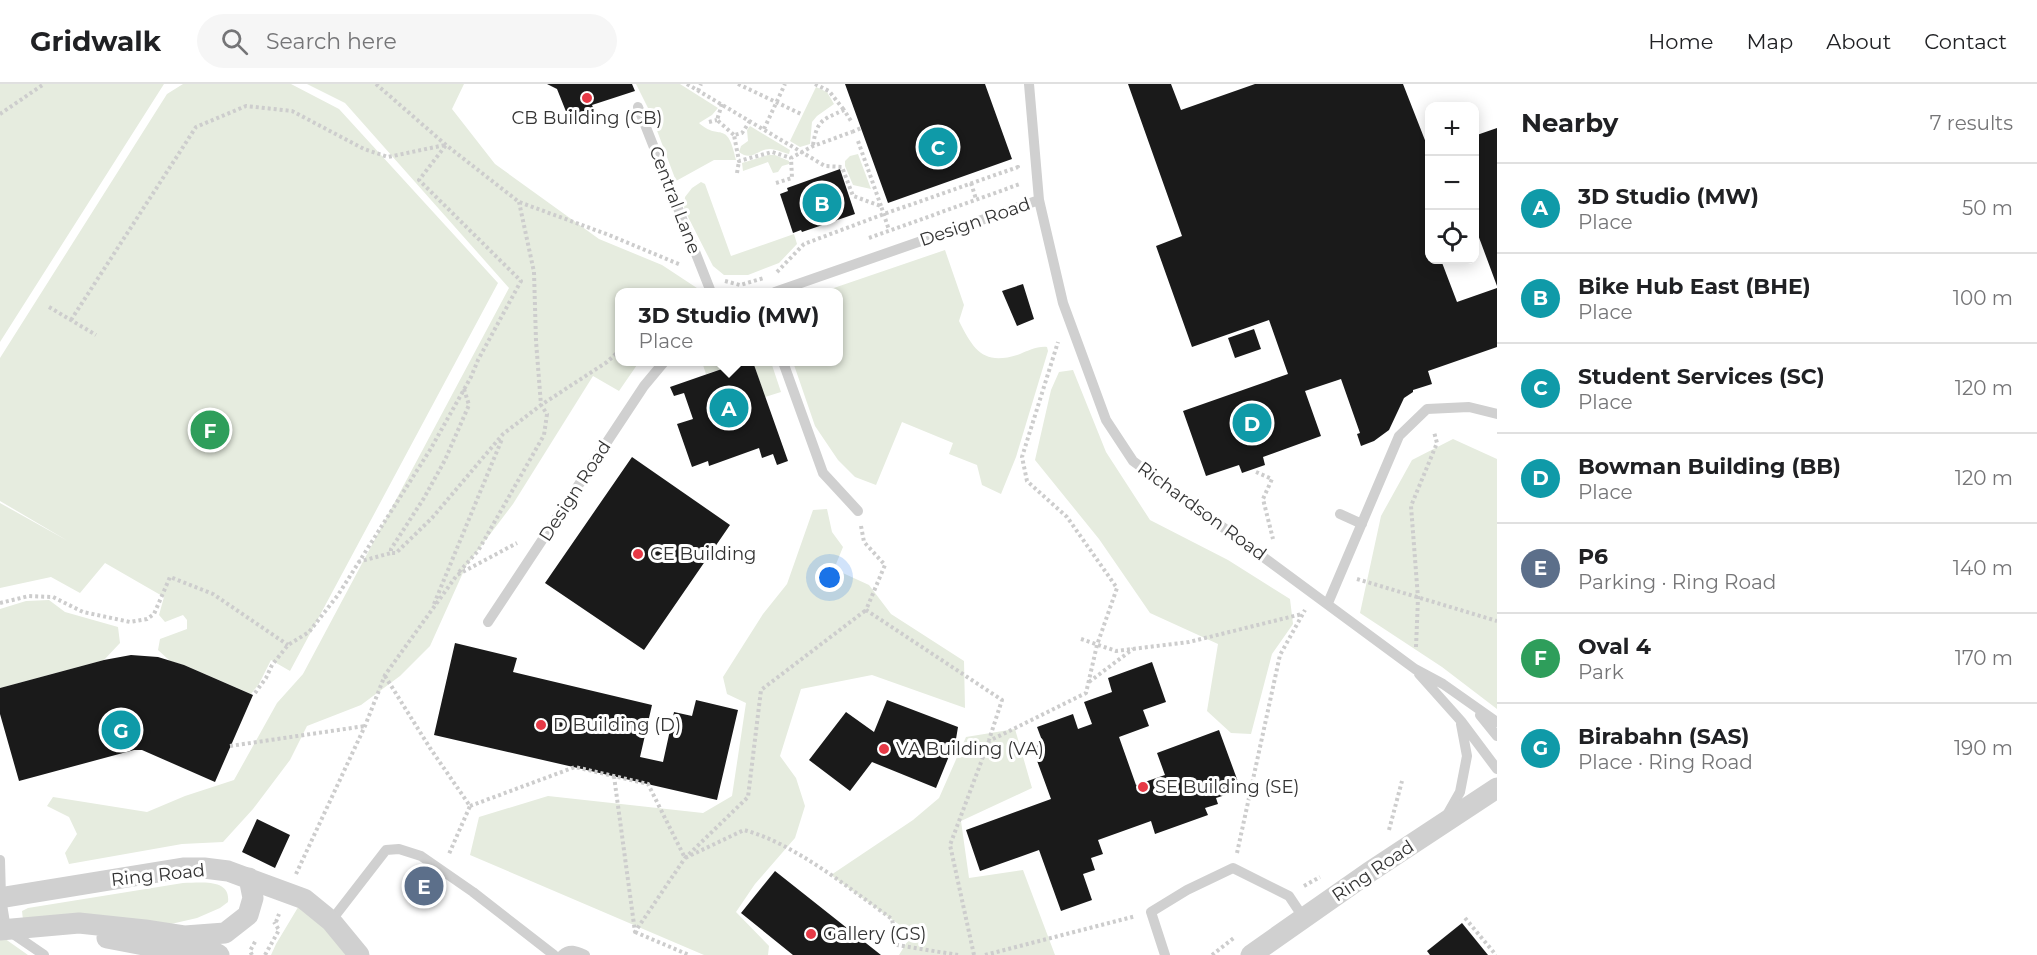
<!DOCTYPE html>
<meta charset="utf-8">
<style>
body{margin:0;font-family:Montserrat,sans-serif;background:#f6f6f6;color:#202124}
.controls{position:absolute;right:18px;top:18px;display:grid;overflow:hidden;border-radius:12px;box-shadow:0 3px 15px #0003}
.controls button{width:54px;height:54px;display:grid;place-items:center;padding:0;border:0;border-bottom:2px solid #e0e0e0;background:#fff;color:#202124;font:30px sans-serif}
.you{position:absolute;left:830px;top:494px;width:21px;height:21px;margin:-15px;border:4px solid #fff;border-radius:50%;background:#1a73e8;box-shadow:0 0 0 9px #1a73e833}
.badge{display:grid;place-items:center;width:39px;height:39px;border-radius:50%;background:#e63946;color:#fff;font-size:20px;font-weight:700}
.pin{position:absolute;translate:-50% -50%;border:3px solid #fff;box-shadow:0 2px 6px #0006}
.popup{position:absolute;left:615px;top:204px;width:228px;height:78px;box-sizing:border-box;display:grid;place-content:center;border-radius:12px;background:#fff;filter:drop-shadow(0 2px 4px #0005);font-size:20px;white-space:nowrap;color:#757577}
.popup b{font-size:22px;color:#202124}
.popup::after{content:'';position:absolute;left:50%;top:100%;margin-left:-12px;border:12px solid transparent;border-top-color:#fff}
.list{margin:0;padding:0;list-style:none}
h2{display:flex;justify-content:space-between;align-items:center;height:78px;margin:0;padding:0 24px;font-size:26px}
h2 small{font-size:20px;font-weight:400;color:#757577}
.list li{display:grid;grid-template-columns:39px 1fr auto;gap:18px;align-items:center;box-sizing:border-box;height:90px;padding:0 24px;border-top:2px solid #e0e0e0}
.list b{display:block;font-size:22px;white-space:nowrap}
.list p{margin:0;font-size:20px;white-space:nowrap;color:#757577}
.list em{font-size:20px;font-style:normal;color:#757577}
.icon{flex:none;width:33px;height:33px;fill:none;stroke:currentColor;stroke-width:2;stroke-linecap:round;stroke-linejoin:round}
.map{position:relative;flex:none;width:1497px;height:871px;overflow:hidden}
header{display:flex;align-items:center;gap:36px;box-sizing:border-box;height:84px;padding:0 30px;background:#fff;border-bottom:2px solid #e0e0e0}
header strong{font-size:28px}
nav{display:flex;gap:33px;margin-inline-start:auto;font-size:21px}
.search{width:420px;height:54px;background:#f6f6f6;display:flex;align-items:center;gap:15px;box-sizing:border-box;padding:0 21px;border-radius:33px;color:#757577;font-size:22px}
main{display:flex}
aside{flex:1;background:#fff}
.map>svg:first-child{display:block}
</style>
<header>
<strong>Gridwalk</strong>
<div class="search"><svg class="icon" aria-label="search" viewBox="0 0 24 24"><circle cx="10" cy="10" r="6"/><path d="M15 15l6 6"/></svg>Search here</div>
<nav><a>Home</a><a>Map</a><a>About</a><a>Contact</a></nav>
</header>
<main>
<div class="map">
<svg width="1497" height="871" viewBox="0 0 1497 871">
<rect width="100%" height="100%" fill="#fff"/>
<path fill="#e6ecdf" d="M0,0H164L0,258Z
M183,0H291L339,25L498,199L290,587L271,576L259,600L251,610L184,581L170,577L158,566L160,555L187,545V536L183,531L165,538L159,531L164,513L105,479L80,509L51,493L0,504V419L68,457L0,417V274L167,10Z
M307,0H464L452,25L495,80L599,155L662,181L703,208H620V278H639L619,307L593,292L513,420L466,482L430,562L400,592L361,621L307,642L290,676L253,725L223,758L182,760L69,780L65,769L77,750L69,733L47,722L53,713L147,728L185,712L234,696L277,619L303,590L509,204L345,19Z
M636,0H680L718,24L712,31L699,39C720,58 727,34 736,76H714L676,97L650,28Z
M816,3L827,8L834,20L817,32L812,38L810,60L800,63L790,57Z
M750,42L790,66L789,70C784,69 776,65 770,65C757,65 752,78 739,68L741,62L748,57L747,46Z
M858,70L871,105L853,101L845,82V77L850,72Z
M768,71H775L789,77V80L782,82L778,88L773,89L768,78L743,87L742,79Z
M701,98L705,100L731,172L794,150L797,160L779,179L748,191H724L713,182L684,125L685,113L692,104Z
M945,166L964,221L959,237C974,267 984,282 1020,270C1028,267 1037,262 1047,263L1048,267L1016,373L1001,410L982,401L977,381L949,370L953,359L902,338L876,401L855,393L838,376L815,342L793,278H838V208L825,207Z
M702,278H742L706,290Z
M753,278H771L781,308L765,313Z
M1073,286L1106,368L1150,436L1228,476L1290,515L1293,540L1272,570L1251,650L1231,649L1207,627L1218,560L1150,529L1099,455L1035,376L1051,306L1059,288Z
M1453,355L1497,375V625L1442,583L1360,529L1381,432L1412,376Z
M827,425L832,448L843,463L834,485L869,501L891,530L964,577L965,624L872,591L801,605L780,672L796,694L805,722L795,754L755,800L736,828L769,862L768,871H704L470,771L479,733L548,712L703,729L732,712L746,619L727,610L723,593L763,530L787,500L813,426Z
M49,516L65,528L118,543L120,559L104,576L0,604V525L26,517Z
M1015,645L1032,704L961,737L969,794L1023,786L1055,871H899L912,850L831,791L913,736L939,714L966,653Z
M183,799C200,799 231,794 228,818L220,824L197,834L171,840L23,836L22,827L28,824Z
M300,820L352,871H271L276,860Z
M0,852H1L28,871H0Z"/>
<path fill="#1a1a1a" d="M547,0H632L635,7L592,21L594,26L569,35L557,5Z
M845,0H985L1012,75L888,119Z
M1128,0H1171L1181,26L1255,0H1403L1430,69V176H1441L1457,218L1497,204V263L1428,287L1432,300L1413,306V308L1404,314L1389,346L1374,357L1361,362L1357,350L1360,349L1341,295L1305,307L1321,352L1263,373L1265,381L1242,389L1239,381L1206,392L1183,327L1288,290L1269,236L1192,263L1156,162L1182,152Z
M1497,44V202L1474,140V52Z
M840,85L855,130L802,148L801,146L793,149L780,110L788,107L787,104Z
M1023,200L1034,235L1017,242L1002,207Z
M1254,245L1261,265L1235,274L1228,254Z
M742,278H753L788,377L777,381L773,370L762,374L759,364L709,382L708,377L692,383L677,340L693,335L684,309L674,312L670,303Z
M632,373L730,441L644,566L545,499Z
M455,559L517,574L513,588L652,621L640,673L663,678L674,628L692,632L696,616L738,626L717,716L434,651Z
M131,571L158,573L184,581L253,611L215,698L142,666H134L19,697L0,630V604L104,576Z
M1152,578L1166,618L1143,626L1149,642L1119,653L1136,701L1165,691L1157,669L1219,646L1241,706L1216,714L1218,720L1205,724L1208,731L1155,750L1151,737L1098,756L1103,770L1091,774L1095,786L1083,790L1092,816L1061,827L1039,766L980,787L966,746L1051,715L1032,663L1043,659L1037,643L1073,630L1078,645L1092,640L1084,618L1112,608L1108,594Z
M887,616L958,643L956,655L936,704L872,678L850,707L809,676L846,628L874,648Z
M257,735L290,751L275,784L242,768Z
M775,787L881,871H793L741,829Z
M1462,839L1488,871H1430L1427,867Z"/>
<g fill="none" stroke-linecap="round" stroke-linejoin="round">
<path stroke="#cdcdcd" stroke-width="4" stroke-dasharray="3 3" stroke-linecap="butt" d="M376,0L446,61L519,118L609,151L681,181
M687,0L825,82L842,83L853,112L881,122L889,146
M738,0L801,30
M815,0L829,7L844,26
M698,7L701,0
M722,20L717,36L734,51
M0,30L44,0
M750,37L742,49L734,51L739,77L772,68L791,74
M709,38L717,36
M764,45L785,0
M858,57L881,122
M813,61C817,37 821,36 844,26L851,37
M737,89L739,77
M776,99L792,94L791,74L813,62L852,48
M971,99L976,115
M869,154L1020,100
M777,188L804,160L884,130L1018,83V86
M725,197L740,201L764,194
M49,223L96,251
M71,236L196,43L246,22L292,27L364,65L388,73L445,61
M464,305L469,321L445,376L424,414L391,465V469H396L432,434L503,350L541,321L607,278L620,266
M1256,388L1272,395L1263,415L1273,455
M861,442L864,458L885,481L866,526L1002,616L989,656
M358,478L391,469
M459,488L478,467L544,351L547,330L541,321L536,257L534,188L519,118
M1357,495L1497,537
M0,519L29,512L53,513L83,528L130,538L147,535L154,530L170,493L213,510L288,561
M434,520L502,355
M1081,555L1116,567L1189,558L1302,530
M1416,563L1418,514L1411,422L1437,359L1434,348
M385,592L430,664L470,722L449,770
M1089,598L1133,565
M255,609L266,594L272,581L288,561L309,548L338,511L430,366L471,293L478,276L521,197L419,96L446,61
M230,662L365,642
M614,692L635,848L685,774L748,713L761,606L866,526
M470,722L575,683L648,700L685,774L744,746C794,759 850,805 892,835L897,861L958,871
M1389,746L1402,697
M1237,769L1280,571L1305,526
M296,790L365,642L385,591L457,491L517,459
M1304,802L1320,793
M1465,834L1496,871
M276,838L279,830
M635,848L689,871
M252,871L250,867L256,856
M265,871L279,846L274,838
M974,871L950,761L989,657L1086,609L1097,561L1117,504L1067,433L1027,397L1022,373L1058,258
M985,871L1136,832
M1212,871L1235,853"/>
<path stroke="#d0d0d0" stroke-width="10" d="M1029,0L1039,116L1063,219L1106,336L1133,377L1415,585L1443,600L1497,638
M638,23L711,208
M775,208L1039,116
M783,278L823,389L858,427
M1340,430L1362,440
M1328,519L1399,352L1427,325L1469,323L1497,330
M488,538L644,302L664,278
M1419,590L1461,637L1497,685
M1480,631L1497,652
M1447,731L1460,708L1467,672L1461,640
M0,776L1,814L6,845L44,871
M331,837L386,766L399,765L421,772L473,808L554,871
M562,871C570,864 576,867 585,871
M1165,871L1151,828L1187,806L1233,784L1289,812L1303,833"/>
<path stroke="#d0d0d0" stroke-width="21" d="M0,814L183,784H204L228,787L304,815L331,837L359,871
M0,846L79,839L145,846L184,852L219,871
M185,852L225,849L248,831L253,814L249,794
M107,854L197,871
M1251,871L1368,789L1497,704"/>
<path stroke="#cdcdcd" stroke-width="4" stroke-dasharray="3 3" stroke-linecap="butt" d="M852,48L861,44"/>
</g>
<g fill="#e63946" stroke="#fff" stroke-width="2">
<circle cx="587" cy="14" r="6"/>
<circle cx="638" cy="470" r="6"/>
<circle cx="541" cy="641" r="6"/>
<circle cx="884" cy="665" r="6"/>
<circle cx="1143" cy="703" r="6"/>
<circle cx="811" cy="850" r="6"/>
</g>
<g text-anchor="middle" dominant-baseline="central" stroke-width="6" stroke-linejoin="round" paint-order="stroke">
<g font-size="18" fill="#333" stroke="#fff" text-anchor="start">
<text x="587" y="34" text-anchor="middle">CB Building (CB)</text>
<text x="650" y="470">CE Building</text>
<text x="553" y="641">D Building (D)</text>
<text x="896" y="665">VA Building (VA)</text>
<text x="1155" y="703">SE Building (SE)</text>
<text x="823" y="850">Gallery (GS)</text>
</g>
<g font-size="18" fill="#333" stroke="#fff">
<text transform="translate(675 116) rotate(69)">Central Lane</text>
<text transform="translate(975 138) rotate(-19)">Design Road</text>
<text transform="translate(575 407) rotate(-57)">Design Road</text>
<text transform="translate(1202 427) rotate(36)">Richardson Road</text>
<text transform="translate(1373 787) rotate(-34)">Ring Road</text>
<text transform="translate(158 791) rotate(-6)">Ring Road</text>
</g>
</g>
</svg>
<div class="controls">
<button>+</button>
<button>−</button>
<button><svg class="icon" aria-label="locate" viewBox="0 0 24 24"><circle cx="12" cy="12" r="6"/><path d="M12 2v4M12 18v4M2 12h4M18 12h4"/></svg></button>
</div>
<div class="you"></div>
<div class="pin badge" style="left:729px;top:324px;background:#0f9aa8">A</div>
<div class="popup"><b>3D Studio (MW)</b>Place</div>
<div class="pin badge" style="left:822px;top:119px;background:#0f9aa8">B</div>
<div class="pin badge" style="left:938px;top:63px;background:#0f9aa8">C</div>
<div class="pin badge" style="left:1252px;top:339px;background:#0f9aa8">D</div>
<div class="pin badge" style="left:424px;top:802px;background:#5c6f8a">E</div>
<div class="pin badge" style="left:210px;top:346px;background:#2e9e5b">F</div>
<div class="pin badge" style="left:121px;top:646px;background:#0f9aa8">G</div>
</div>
<aside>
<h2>Nearby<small>7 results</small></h2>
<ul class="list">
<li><span class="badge" style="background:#0f9aa8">A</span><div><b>3D Studio (MW)</b><p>Place</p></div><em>50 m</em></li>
<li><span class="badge" style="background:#0f9aa8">B</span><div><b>Bike Hub East (BHE)</b><p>Place</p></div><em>100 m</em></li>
<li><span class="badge" style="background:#0f9aa8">C</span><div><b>Student Services (SC)</b><p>Place</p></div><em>120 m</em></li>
<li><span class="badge" style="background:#0f9aa8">D</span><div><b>Bowman Building (BB)</b><p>Place</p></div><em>120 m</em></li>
<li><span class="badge" style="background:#5c6f8a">E</span><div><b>P6</b><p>Parking · Ring Road</p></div><em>140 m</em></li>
<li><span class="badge" style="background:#2e9e5b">F</span><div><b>Oval 4</b><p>Park</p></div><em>170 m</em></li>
<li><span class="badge" style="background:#0f9aa8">G</span><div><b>Birabahn (SAS)</b><p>Place · Ring Road</p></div><em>190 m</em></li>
</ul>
</aside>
</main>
